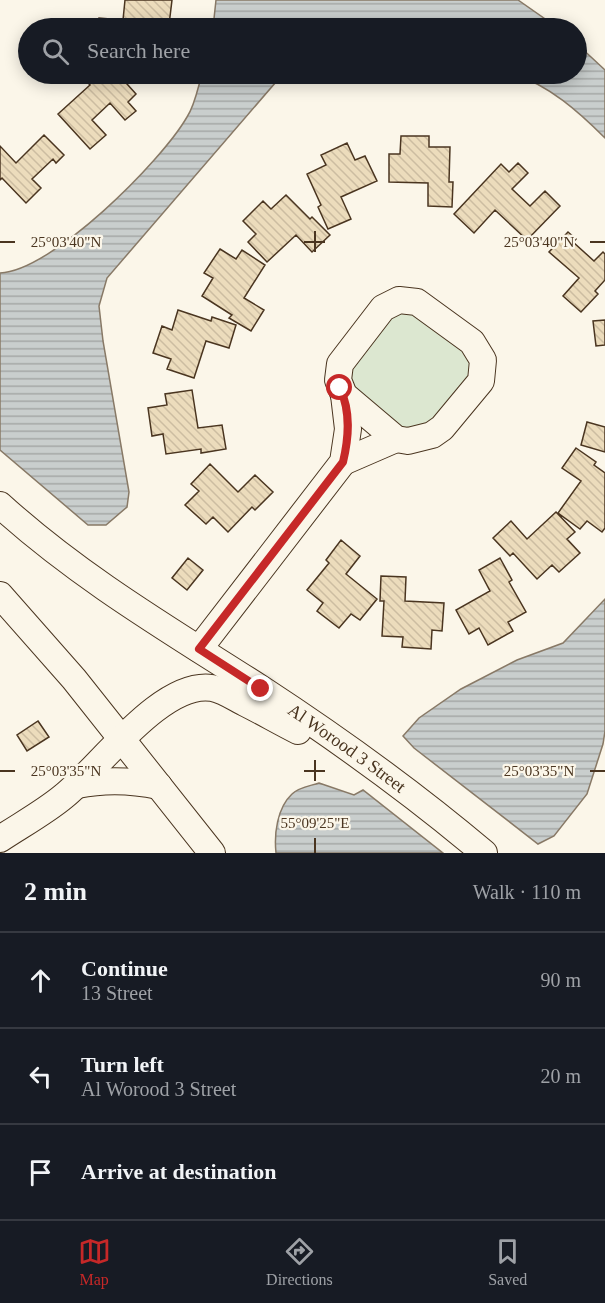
<!DOCTYPE html>
<meta charset="utf-8">
<style>
body{margin:0;font-family:"Times New Roman",serif;background:#20242c;color:#f1f3f6}
.stop{position:absolute;width:18px;height:18px;margin:-14px;border:4px solid #c62828;border-radius:50%;background:#fff}
.stop.end{background:#c62828;border-color:#fff;box-shadow:0 2px 6px #0008}
.list{margin:0;padding:0;list-style:none}
h2{display:flex;justify-content:space-between;align-items:center;height:78px;margin:0;padding:0 24px;font-size:26px}
h2 small{font-size:20px;font-weight:400;color:#9ea1a6}
.list li{display:grid;grid-template-columns:39px 1fr auto;gap:18px;align-items:center;box-sizing:border-box;height:96px;padding:0 24px;border-top:2px solid #363941}
.list b{display:block;font-size:22px;white-space:nowrap}
.list p{margin:0;font-size:20px;white-space:nowrap;color:#9ea1a6}
.list em{font-size:20px;font-style:normal;color:#9ea1a6}
.icon{flex:none;width:33px;height:33px;fill:none;stroke:currentColor;stroke-width:2;stroke-linecap:round;stroke-linejoin:round}
.map{position:relative;flex:none;width:605px;height:853px;overflow:hidden}
.search{position:absolute;background:#171b24;box-shadow:0 3px 15px #0003;left:18px;right:18px;top:18px;height:66px;display:flex;align-items:center;gap:15px;box-sizing:border-box;padding:0 21px;border-radius:33px;color:#9ea1a6;font-size:22px}
.sheet{height:366px;background:#171b24}
nav{display:flex;justify-content:space-around;align-items:center;box-sizing:border-box;height:84px;border-top:2px solid #363941;background:#171b24;font-size:16px;color:#9ea1a6}
nav a{display:grid;justify-items:center;gap:3px}
nav .on{color:#c62828}
.map>svg:first-child{display:block}
</style>
<div class="map">
<svg width="605" height="853" viewBox="0 0 605 853">
<defs>
<pattern id="water-rules" width="6" height="5" patternUnits="userSpaceOnUse" patternTransform="scale(1.5)"><rect width="6" height="5" fill="#c9cecd"/><path d="M0 2.5h6" fill="none" stroke="#a5a8a6"/></pattern>
<pattern id="building-back-hatch" width="6" height="6" patternUnits="userSpaceOnUse" patternTransform="scale(1.5)"><rect width="6" height="6" fill="#ecdcbc"/><path d="M-1 5l2 2M0 0l6 6M5-1l2 2" fill="none" stroke="#ccbda1"/></pattern>
</defs>
<rect width="100%" height="100%" fill="#fbf6e9"/>
<path fill="#dce7d0" stroke="#887966" stroke-width="1.5" d="M409,309L468,353L473,360L469,378L429,427L404,429L352,387L349,379L353,362L392,316Z"/>
<path fill="url(#water-rules)" stroke="#887966" stroke-width="1.5" d="M216,0H518L558,28H213Z
M577,44L605,70V138C579,112 549,85 513,74H576Z
M202,74H297L276,82L107,278L99,306L103,341L129,492L127,507L106,525H88L0,450V273C52,271 161,162 187,117C195,105 198,87 202,74Z
M605,599V731L603,744L587,794L554,836L538,844L414,748L403,736L419,718L461,689L517,660L563,643Z
M319,783L354,795L363,790L443,853H276C274,834 277,808 292,794C299,787 310,786 319,783Z"/>
<path fill="url(#building-back-hatch)" stroke="#4a3520" stroke-width="1.5" d="M125,0H172L169,25L159,24V28H98L99,18L123,20Z
M80,74H118L136,94L128,102L136,111L125,120L110,103L92,120L106,135L90,149L58,114L90,85Z
M44,135L64,155L56,163L53,159L32,179L41,188L26,203L2,178L0,180V146L16,163Z
M401,136H429V147H450L449,182H453L452,207L428,206V183L389,182V154H400Z
M347,143L355,160L365,156L377,181L341,197L351,219L328,229L318,207L321,205L307,174L326,165L321,155Z
M518,163L528,173L512,189L530,206L545,191L560,206L527,240L495,210L474,233L454,214L501,164L509,172Z
M286,195L310,219L312,217L330,235L312,252L296,235L267,262L248,242L256,234L243,221L263,201L271,209Z
M568,232L576,239L573,242L594,261L603,252L605,254V280L595,291L598,294L581,312L563,296L579,278L549,252Z
M220,249L236,259L242,250L265,265L244,298L264,310L251,331L229,318L232,315L202,296L213,278L204,273Z
M178,310L211,321L212,317L236,325L229,348L206,341L194,378L167,369L171,359L153,353L162,326L172,330Z
M605,320V345L596,346L593,321Z
M192,390L198,428L222,425L226,449L201,453V449L166,454L163,434L152,436L148,408L167,405L165,394Z
M587,422L605,427V452L581,445Z
M576,448L596,462L594,465L605,473V528L602,532L587,521L580,529L558,513L581,481L562,468Z
M210,464L238,492L255,475L273,492L255,510L252,507L228,532L213,517L206,524L185,505L199,491L191,484Z
M556,512L575,532L567,539L580,553L559,572L552,565L537,579L513,553L510,556L493,538L511,521L527,539Z
M341,540L360,556L346,574L377,599L360,620L351,614L339,628L317,611L323,603L307,590L329,563L326,560Z
M188,558L203,570L187,590L172,578Z
M500,558L512,580L509,582L526,612L508,622L513,631L488,645L479,628L469,634L456,610L490,591L479,570Z
M381,576L406,577L405,601L444,603L442,631L432,630L431,649L402,647L403,637L382,636L384,601H380Z
M38,721L49,737L27,751L17,735Z"/>
<g fill="none" stroke-linecap="round" stroke-linejoin="round">
<g stroke="#4a3520" stroke-width="28">
<g id="minor">
<path d="M399,300L417,302L472,342L483,360L481,381L442,428L432,435L408,441L396,439L344,395L338,380L340,364L383,308Z"/>
<path d="M343,462L396,439"/>
<path id="s1" d="M0,505C79,577 171,631 260,688C338,739 413,793 484,853"/>
<path d="M0,595L74,679L212,853"/>
<path d="M199,649L343,462L348,429L344,395"/>
<path d="M77,785C106,779 131,780 159,786"/>
<path d="M0,839C21,825 45,812 64,796C100,767 162,680 212,688C223,690 235,698 245,703C263,712 280,722 298,731"/>
</g>
</g>
<use href="#minor" stroke="#fbf6e9" stroke-width="26"/>
</g>
<g fill="none" stroke-linecap="round" stroke-linejoin="round">
<path stroke="#c62828" stroke-width="8" d="M261,689L199,649L343,462C349,437 351,412 340,388"/>
</g>
<path fill="none" stroke="#4a3520" stroke-width="2" d="M315,231V252M0,242H15M304,242H325M590,242H605M315,760V781M0,771H15M304,771H325M590,771H605M315,838V853"/>
<g text-anchor="middle" dominant-baseline="central" stroke-width="4.5" stroke-linejoin="round" paint-order="stroke">
<g font-size="18" fill="#4a3520" stroke="#fbf6e9">
<text stroke="none"><textPath href="#s1" startOffset="424">Al Worood 3 Street</textPath></text>
</g>
</g>
<g font-size="15" text-anchor="middle" fill="#4a3520" stroke="#fbf6e9" stroke-width="4.5" stroke-linejoin="round" paint-order="stroke">
<text x="66" y="247">25°03'40"N</text>
<text x="539" y="247">25°03'40"N</text>
<text x="66" y="776">25°03'35"N</text>
<text x="539" y="776">25°03'35"N</text>
<text x="315" y="828">55°09'25"E</text>
</g>
</svg>
<div class="stop" style="left:340px;top:388px"></div>
<div class="stop end" style="left:261px;top:689px"></div>
<div class="search"><svg class="icon" aria-label="search" viewBox="0 0 24 24"><circle cx="10" cy="10" r="6"/><path d="M15 15l6 6"/></svg>Search here</div>
</div>
<section class="sheet">
<h2>2 min<small>Walk · 110 m</small></h2>
<ul class="list">
<li><svg class="icon" aria-label="ahead" viewBox="0 0 24 24"><path d="M12 20V5M6 11l6-6 6 6"/></svg><div><b>Continue</b><p>13 Street</p></div><em>90 m</em></li>
<li><svg class="icon" aria-label="left" viewBox="0 0 24 24"><path d="M17 20v-9H6M10 6l-5 5 5 5"/></svg><div><b>Turn left</b><p>Al Worood 3 Street</p></div><em>20 m</em></li>
<li><svg class="icon" aria-label="arrive" viewBox="0 0 24 24"><path d="M6 21V4h12l-3 4 3 4H6"/></svg><div><b>Arrive at destination</b></div></li>
</ul>
</section>
<nav>
<a class="on"><svg class="icon" aria-label="map" viewBox="0 0 24 24"><path d="M3 6l6-2 6 2 6-2v14l-6 2-6-2-6 2zM9 4v14M15 6v14"/></svg>Map</a>
<a><svg class="icon" aria-label="directions" viewBox="0 0 24 24"><path d="M12 3l9 9-9 9-9-9zM9 14v-3h6M13 9l2 2-2 2"/></svg>Directions</a>
<a><svg class="icon" aria-label="saved" viewBox="0 0 24 24"><path d="M7 4h10v16l-5-4-5 4z"/></svg>Saved</a>
</nav>
